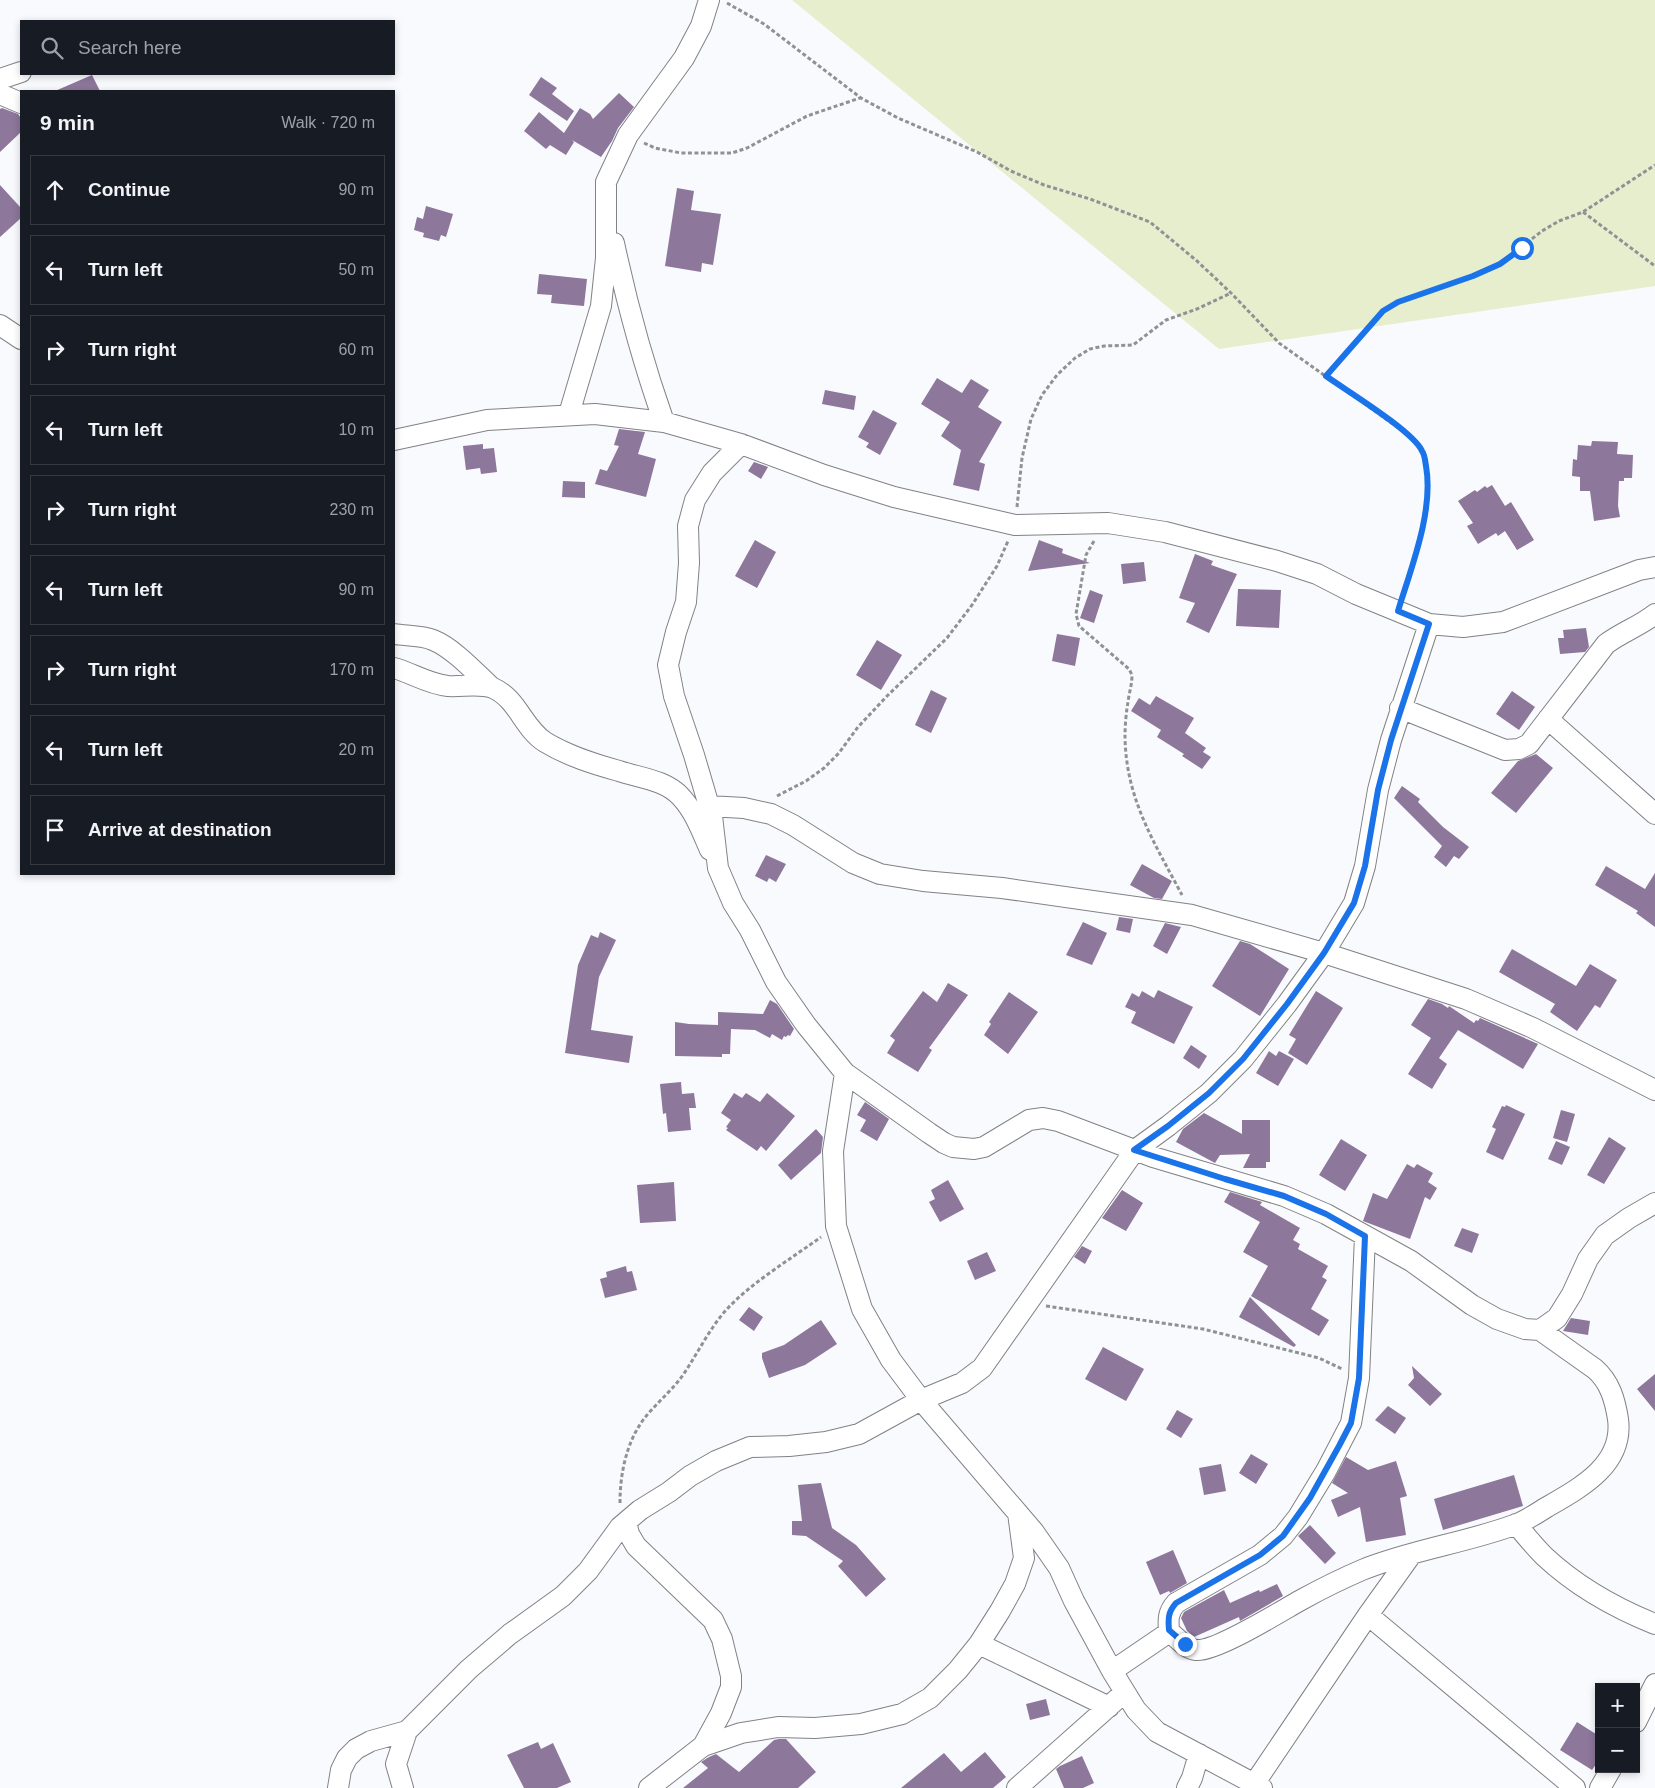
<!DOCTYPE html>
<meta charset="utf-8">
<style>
body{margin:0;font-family:Helvetica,sans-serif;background:#20242c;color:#f1f3f6}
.controls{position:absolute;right:15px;bottom:15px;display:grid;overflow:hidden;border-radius:0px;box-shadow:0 2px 8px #0003}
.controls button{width:45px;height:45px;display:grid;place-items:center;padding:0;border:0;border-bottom:1px solid #363941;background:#171b24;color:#f1f3f6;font:25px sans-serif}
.stop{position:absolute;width:15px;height:15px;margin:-11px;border:4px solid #1a73e8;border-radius:50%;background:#fff}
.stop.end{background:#1a73e8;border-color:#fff;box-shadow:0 1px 5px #0008}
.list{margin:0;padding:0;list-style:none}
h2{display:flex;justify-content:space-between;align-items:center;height:65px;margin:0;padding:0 20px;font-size:21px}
h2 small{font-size:16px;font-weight:400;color:#9ea1a6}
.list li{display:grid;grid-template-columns:32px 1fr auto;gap:15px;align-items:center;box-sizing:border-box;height:70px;margin:0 10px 10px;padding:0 10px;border:1px solid #363941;border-radius:0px}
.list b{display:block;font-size:19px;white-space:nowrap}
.list em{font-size:16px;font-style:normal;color:#9ea1a6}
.icon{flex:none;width:28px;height:28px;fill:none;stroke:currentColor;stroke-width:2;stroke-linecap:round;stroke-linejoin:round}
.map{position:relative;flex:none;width:1655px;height:1788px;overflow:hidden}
.search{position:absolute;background:#171b24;box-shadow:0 2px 8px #0003;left:20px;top:20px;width:375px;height:55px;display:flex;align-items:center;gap:12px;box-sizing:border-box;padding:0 18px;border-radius:0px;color:#9ea1a6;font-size:19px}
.panel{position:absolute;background:#171b24;box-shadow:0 2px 8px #0003;left:20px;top:90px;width:375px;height:785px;border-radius:0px}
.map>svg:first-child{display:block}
</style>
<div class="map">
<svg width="1655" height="1788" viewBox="0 0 1655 1788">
<rect width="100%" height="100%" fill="#f9fafe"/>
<path fill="#e7eece" d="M792,0H1655V286L1219,349Z"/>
<path fill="#8d779b" d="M92,75L100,91H55Z
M541,77L557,88L552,94L574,111L567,121L529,95Z
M619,93L634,107L618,128L612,141L601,157L572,140L574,142L566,155L550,145L546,149L524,131L539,112L564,133L580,108L590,114L593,119Z
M2,108L18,114L21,118V132L0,152V109Z
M0,185L21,208V218L0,237Z
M677,188L694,191L691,210L721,214L713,265L702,263L701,272L665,266Z
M426,206L453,214L446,237L441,235L439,241L423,237L424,233L414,230L417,217L423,219Z
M539,274L587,279L584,306L551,303L552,295L537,294Z
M937,378L962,393L971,379L989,390L978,407L1002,422L979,462L985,464L979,491L953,485L961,450L941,436L950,422L921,404Z
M825,390L856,396L854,410L822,404Z
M873,410L897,423L880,455L866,447L869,443L858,437Z
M619,429L645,432L638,454L656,459L646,497L595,484L600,469L607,471L619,446L614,445Z
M1592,441L1618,442L1617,454L1633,455L1632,478H1624V481H1619L1618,506L1620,517L1594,521L1590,491H1580V477L1572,476L1573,459L1577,460L1578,445L1591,446Z
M483,444V449L494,448L497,472L481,474L480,468L466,470L463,446Z
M754,462L768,467L761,479L748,471Z
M563,481L585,482V498L562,497Z
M1492,485L1505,506L1511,502L1534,540L1517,550L1505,531L1498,536L1496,533L1478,544L1467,526L1473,523L1458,501L1475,490L1477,492L1485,486L1487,488Z
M755,540L776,552L757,588L735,576Z
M1039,540L1063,549L1062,553L1090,563L1028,571Z
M1195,554L1213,561L1211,565L1237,574L1209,633L1186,622L1195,603L1179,598Z
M1144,562L1146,581L1123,584L1121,564Z
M1238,589L1281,590L1279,628L1236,626Z
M1090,590L1103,595L1094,623L1080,618Z
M1586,628L1589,647L1585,652L1560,654L1558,638H1564L1563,630Z
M1057,634L1080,638L1075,666L1052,661Z
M877,640L902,655L881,690L856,675Z
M931,690L947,698L931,733L915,725Z
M1512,691L1535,707L1519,730L1496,714Z
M1156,696L1194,718L1185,733L1206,748L1203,752L1211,757L1202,769L1182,756L1184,754L1157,737L1161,730L1131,711L1139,698L1150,705Z
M1536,754L1553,768L1516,813L1491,793L1518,761Z
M1402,786L1420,799L1418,802L1443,827L1469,847L1459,859L1454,856L1446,867L1434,857L1442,846L1394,798Z
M766,855L786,864L776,882L769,878L767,882L755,876Z
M1142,864L1172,881L1162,899L1154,898L1130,885Z
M1606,866L1645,889L1655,873V927L1636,913L1638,911L1595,885Z
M1119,917L1133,919L1130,933L1116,930Z
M1083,922L1107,933L1092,965L1066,955Z
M1165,923L1181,927L1167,954L1153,946Z
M600,932L616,940L599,977L591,1030L633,1036L629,1063L565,1053L578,965L591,935L598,938Z
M1240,941L1250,944L1289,969L1260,1016L1212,986Z
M1512,949L1576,986L1590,964L1617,980L1600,1008L1595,1005L1577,1031L1550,1012L1555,1004L1499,972Z
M948,983L968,995L929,1048L932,1050L918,1072L887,1053L895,1040L890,1036L923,991L937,1002Z
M1158,990L1193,1007L1174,1044L1131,1023L1136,1012L1125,1007L1132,993L1139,997L1142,991L1154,998Z
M1316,991L1343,1008L1307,1065L1288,1053L1296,1039L1289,1035Z
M1009,992L1038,1012L1008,1054L984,1035L991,1024L989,1022Z
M1428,999L1442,1004L1448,1008L1449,1006L1474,1023L1476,1020L1478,1021L1480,1018L1538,1044L1523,1069L1458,1030L1439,1058L1447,1064L1432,1089L1408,1074L1431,1038L1411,1025Z
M770,1000L777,1004L794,1029L790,1036L788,1035L786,1037L784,1036L782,1040L772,1034L770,1038L755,1030L731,1029L730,1054H722V1057L675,1056V1022L689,1024L718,1025V1012L763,1014Z
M1191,1045L1207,1056L1199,1069L1183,1058Z
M1269,1051L1276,1056L1279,1051L1294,1059L1278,1086L1256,1073Z
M681,1082L682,1094L694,1093L696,1108H689L691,1130L668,1132L666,1113L663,1114L660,1084Z
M734,1093L742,1098L746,1093L760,1102L767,1093L795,1116L766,1151L761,1146L757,1151L726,1130L728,1128L726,1127L731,1120L721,1113Z
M865,1102L889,1119L877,1141L860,1131L866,1120L857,1115Z
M1506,1105L1525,1114L1503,1160L1486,1152L1496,1129L1492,1127L1502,1106L1505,1107Z
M1561,1110L1575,1114L1567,1142L1553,1138Z
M1204,1113L1242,1134V1120H1270V1162H1266V1168H1243L1250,1154L1220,1155L1215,1163L1176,1142L1183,1129Z
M816,1129L823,1137L821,1153L791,1180L778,1165Z
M1609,1137L1626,1148L1604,1184L1587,1175Z
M1341,1139L1367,1155L1345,1191L1319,1175Z
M1556,1141L1570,1147L1562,1165L1548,1159Z
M1407,1164L1414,1168L1417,1164L1433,1173L1428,1182L1437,1188L1430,1200L1425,1197L1410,1239L1363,1221L1373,1193L1387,1199Z
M948,1180L964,1209L940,1222L929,1202L935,1199L931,1190Z
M674,1182L676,1221L640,1223L637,1185Z
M1122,1190L1143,1203L1126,1231L1102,1218Z
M1230,1192L1262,1202L1260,1205L1300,1228L1293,1240L1300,1244L1298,1249L1328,1266L1322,1277L1327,1280L1311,1309L1329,1320L1319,1336L1251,1296L1268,1266L1243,1252L1260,1222L1224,1202Z
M1462,1228L1479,1234L1472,1253L1454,1246Z
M1082,1246L1092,1251L1085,1264L1074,1257Z
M987,1252L996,1271L975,1280L967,1261Z
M626,1266L627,1272L632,1271L637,1290L605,1298L600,1279L607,1277L606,1272Z
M1250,1297L1296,1345L1294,1347L1239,1317Z
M749,1307L763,1317L754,1331L739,1320Z
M1571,1318L1590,1321L1588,1335L1563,1331Z
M821,1320L837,1344L805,1365L769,1378L762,1358V1353L784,1345Z
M1103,1347L1144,1369L1126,1401L1085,1379Z
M1412,1366L1442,1394L1430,1406L1408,1385L1414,1378Z
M1655,1374V1411L1637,1389Z
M1388,1406L1406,1418L1395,1434L1375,1420Z
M1177,1410L1193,1419L1181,1438L1166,1429Z
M1251,1454L1268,1464L1256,1484L1239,1473Z
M1346,1457L1368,1470L1396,1461L1407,1496L1400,1498L1406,1535L1366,1542L1360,1507L1338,1517L1331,1500L1348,1493L1332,1483Z
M1221,1464L1226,1491L1204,1495L1199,1468Z
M1514,1475L1523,1506L1443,1530L1434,1499Z
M821,1483L832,1528L856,1545L886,1579L866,1597L838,1566L843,1561L806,1536L792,1535V1521H802L798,1485Z
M1310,1525L1336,1553L1325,1564L1298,1536Z
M1173,1550L1187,1583L1170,1593L1169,1591L1160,1595L1146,1562Z
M1277,1584L1283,1596L1240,1621L1239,1617L1194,1637L1187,1631L1181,1618L1184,1612L1224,1590L1230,1603L1259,1590L1260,1592Z
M1046,1699L1050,1715L1030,1720L1026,1704Z
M1577,1722L1599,1736V1760L1592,1770L1560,1750Z
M779,1739H786L816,1772L798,1788H683L708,1768L701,1762L709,1757L716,1754L739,1772L774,1740Z
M538,1742L541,1749L553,1743L571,1782L557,1788H524L507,1755Z
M985,1752L1006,1777L993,1788H901L944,1753L961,1772Z
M1082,1756L1094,1783L1083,1788H1064L1056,1769L1060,1766Z"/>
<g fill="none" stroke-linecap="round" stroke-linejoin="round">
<g stroke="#818286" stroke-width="22">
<path id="minor" d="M0,79L21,72
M0,94L21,103
M614,243C627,304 643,363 664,422
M0,325L21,339
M569,414L601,306L606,258V182L628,135L684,58L701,26L709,0
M394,440L487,420L595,414L664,422L741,444L824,475L894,497L1015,525L1108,523L1165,532L1277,561L1317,574L1356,594L1429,624L1463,627L1503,622L1639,570L1655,567
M741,444L712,473L695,500L688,526L689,563L686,602L676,632L668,665L674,696L694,755L712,816L718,868L733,903L750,930L776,982L806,1025L845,1073L929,1133L944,1143L953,1147L974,1149L984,1147L1029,1120L1043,1118L1058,1121L1153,1157L1284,1196L1326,1214L1411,1261L1472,1305L1497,1319L1525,1329L1540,1330L1557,1318L1572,1294L1588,1259L1605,1235L1629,1218L1655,1203
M394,634C406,636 421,635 433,640C453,648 475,672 491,687
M394,668C412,673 428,684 448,686C462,687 480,683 493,688C518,699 523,728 545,742C568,756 594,764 619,771C640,778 666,780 681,797C695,812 702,832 710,850
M1400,708L1505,750L1519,749L1529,744L1606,644C1622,632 1640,626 1655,614
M1548,719L1655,814
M709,806L744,808L771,814L793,825L853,863L880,874L923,881L1002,888L1192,915L1324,953L1466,999L1533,1028L1655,1090
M845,1073L833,1151L836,1226L862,1309L891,1360L921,1400L1034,1532L1059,1568L1074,1601L1112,1671L1136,1710L1157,1732L1262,1788
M626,1522L629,1534L636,1546L713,1620L722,1639L731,1676V1687L721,1713L703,1746
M1516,1524C1525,1535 1534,1546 1544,1556C1576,1586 1615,1608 1655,1624
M1368,1615L1575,1788
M1169,1631C1176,1637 1186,1649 1196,1650C1216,1652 1281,1611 1301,1600C1321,1589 1341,1579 1362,1570C1411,1550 1465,1543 1514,1525C1526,1521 1537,1513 1547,1507C1582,1487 1624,1464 1618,1419C1615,1400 1610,1382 1595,1369L1540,1330
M979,1644L1109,1707
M1112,1671L1165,1635L1169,1631C1168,1619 1168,1612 1176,1603L1260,1555L1283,1536L1298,1517L1326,1471L1351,1423L1359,1378L1365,1236
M1636,1722L1655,1684
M1254,1784L1368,1615L1411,1555
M338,1788L341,1770L347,1758L356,1749L371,1741L407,1731L469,1669L510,1634L563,1596L588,1571L620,1527L640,1510L669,1492L690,1476L716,1461L750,1447L789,1446L826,1442L859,1434L921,1400L962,1383L982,1368L1135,1150L1168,1126L1209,1093L1243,1059L1287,1004L1324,953L1354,903L1365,866L1378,790L1391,740L1429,624
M403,1788L396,1764L407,1731
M649,1788L703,1746L741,1733L778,1727L815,1728L861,1724L902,1714L930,1698L958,1670L979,1644L1000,1611L1015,1584L1024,1558L1018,1513
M1017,1788L1125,1692
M1187,1788L1192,1778L1199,1754
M1600,1788L1611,1769"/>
</g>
<path stroke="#909194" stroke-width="3" stroke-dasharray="4 2.5" stroke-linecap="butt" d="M727,3L764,24L861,98L898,118L977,152L1011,171L1044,185L1090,199L1150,222L1197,261L1231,293L1279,343L1414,439C1417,443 1421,448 1423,452C1438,489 1414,557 1403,593
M644,143L655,148L681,153H732L747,148L807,116L860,98
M1583,212L1655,266
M1326,376L1383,311L1398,302L1473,276L1500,264L1542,231L1559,221L1583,212L1655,165
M1017,507L1022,458L1031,419L1042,395L1057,375L1075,358L1090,349L1104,346L1133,345L1166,320L1197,309L1231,293
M1094,541L1086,555L1076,614L1079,626L1129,669L1132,675C1132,685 1129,693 1128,702C1126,713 1125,726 1125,737C1126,799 1154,842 1182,895
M777,796L806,781L824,768L839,753L858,727L887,696L947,638L972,605L997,566L1008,541
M1046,1306L1203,1329L1319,1358L1342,1369
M620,1503C620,1472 627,1439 647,1415C659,1401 673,1389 683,1375C698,1353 709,1329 727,1309C751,1283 792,1258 821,1237"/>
<use href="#minor" stroke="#fff" stroke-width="20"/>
</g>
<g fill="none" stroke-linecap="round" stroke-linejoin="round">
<path stroke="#1a73e8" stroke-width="6" d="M1185,1644L1169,1630C1168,1619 1168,1612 1176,1603L1260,1555L1283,1536L1310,1498L1339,1446L1351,1423L1359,1378L1365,1236L1326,1214L1284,1196L1225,1179L1134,1150L1168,1126L1209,1093L1243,1059L1287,1004L1324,953L1354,903L1365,866L1378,790L1391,740L1429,624L1398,611C1411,568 1434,511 1426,466C1425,461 1425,455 1422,451C1413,431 1347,391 1326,376L1383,311L1398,302L1473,276L1500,264L1522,248"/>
</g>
</svg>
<div class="controls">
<button>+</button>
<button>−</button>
</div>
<div class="stop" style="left:1522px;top:248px"></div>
<div class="stop end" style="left:1185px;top:1644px"></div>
<div class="search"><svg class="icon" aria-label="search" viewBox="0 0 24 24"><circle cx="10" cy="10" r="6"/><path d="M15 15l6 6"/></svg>Search here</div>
<section class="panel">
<h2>9 min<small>Walk · 720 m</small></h2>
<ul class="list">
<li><svg class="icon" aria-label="ahead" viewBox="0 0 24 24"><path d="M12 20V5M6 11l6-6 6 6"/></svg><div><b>Continue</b></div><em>90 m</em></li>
<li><svg class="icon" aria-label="left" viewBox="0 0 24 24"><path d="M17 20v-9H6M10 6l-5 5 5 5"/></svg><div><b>Turn left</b></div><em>50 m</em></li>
<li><svg class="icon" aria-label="right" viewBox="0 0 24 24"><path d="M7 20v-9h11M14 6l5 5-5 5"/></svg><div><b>Turn right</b></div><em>60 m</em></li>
<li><svg class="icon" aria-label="left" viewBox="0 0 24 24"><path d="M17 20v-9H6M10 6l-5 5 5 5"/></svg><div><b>Turn left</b></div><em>10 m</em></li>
<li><svg class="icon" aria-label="right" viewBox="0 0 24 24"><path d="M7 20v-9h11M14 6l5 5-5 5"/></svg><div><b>Turn right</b></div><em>230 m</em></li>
<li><svg class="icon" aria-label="left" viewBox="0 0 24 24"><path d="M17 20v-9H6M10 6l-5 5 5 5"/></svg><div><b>Turn left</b></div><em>90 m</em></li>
<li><svg class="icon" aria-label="right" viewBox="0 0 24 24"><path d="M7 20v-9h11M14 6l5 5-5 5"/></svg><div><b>Turn right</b></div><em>170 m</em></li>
<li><svg class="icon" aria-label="left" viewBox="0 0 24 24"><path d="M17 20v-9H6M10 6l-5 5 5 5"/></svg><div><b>Turn left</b></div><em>20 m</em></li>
<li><svg class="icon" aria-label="arrive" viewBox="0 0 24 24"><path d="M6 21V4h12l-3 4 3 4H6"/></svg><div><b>Arrive at destination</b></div></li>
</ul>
</section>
</div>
